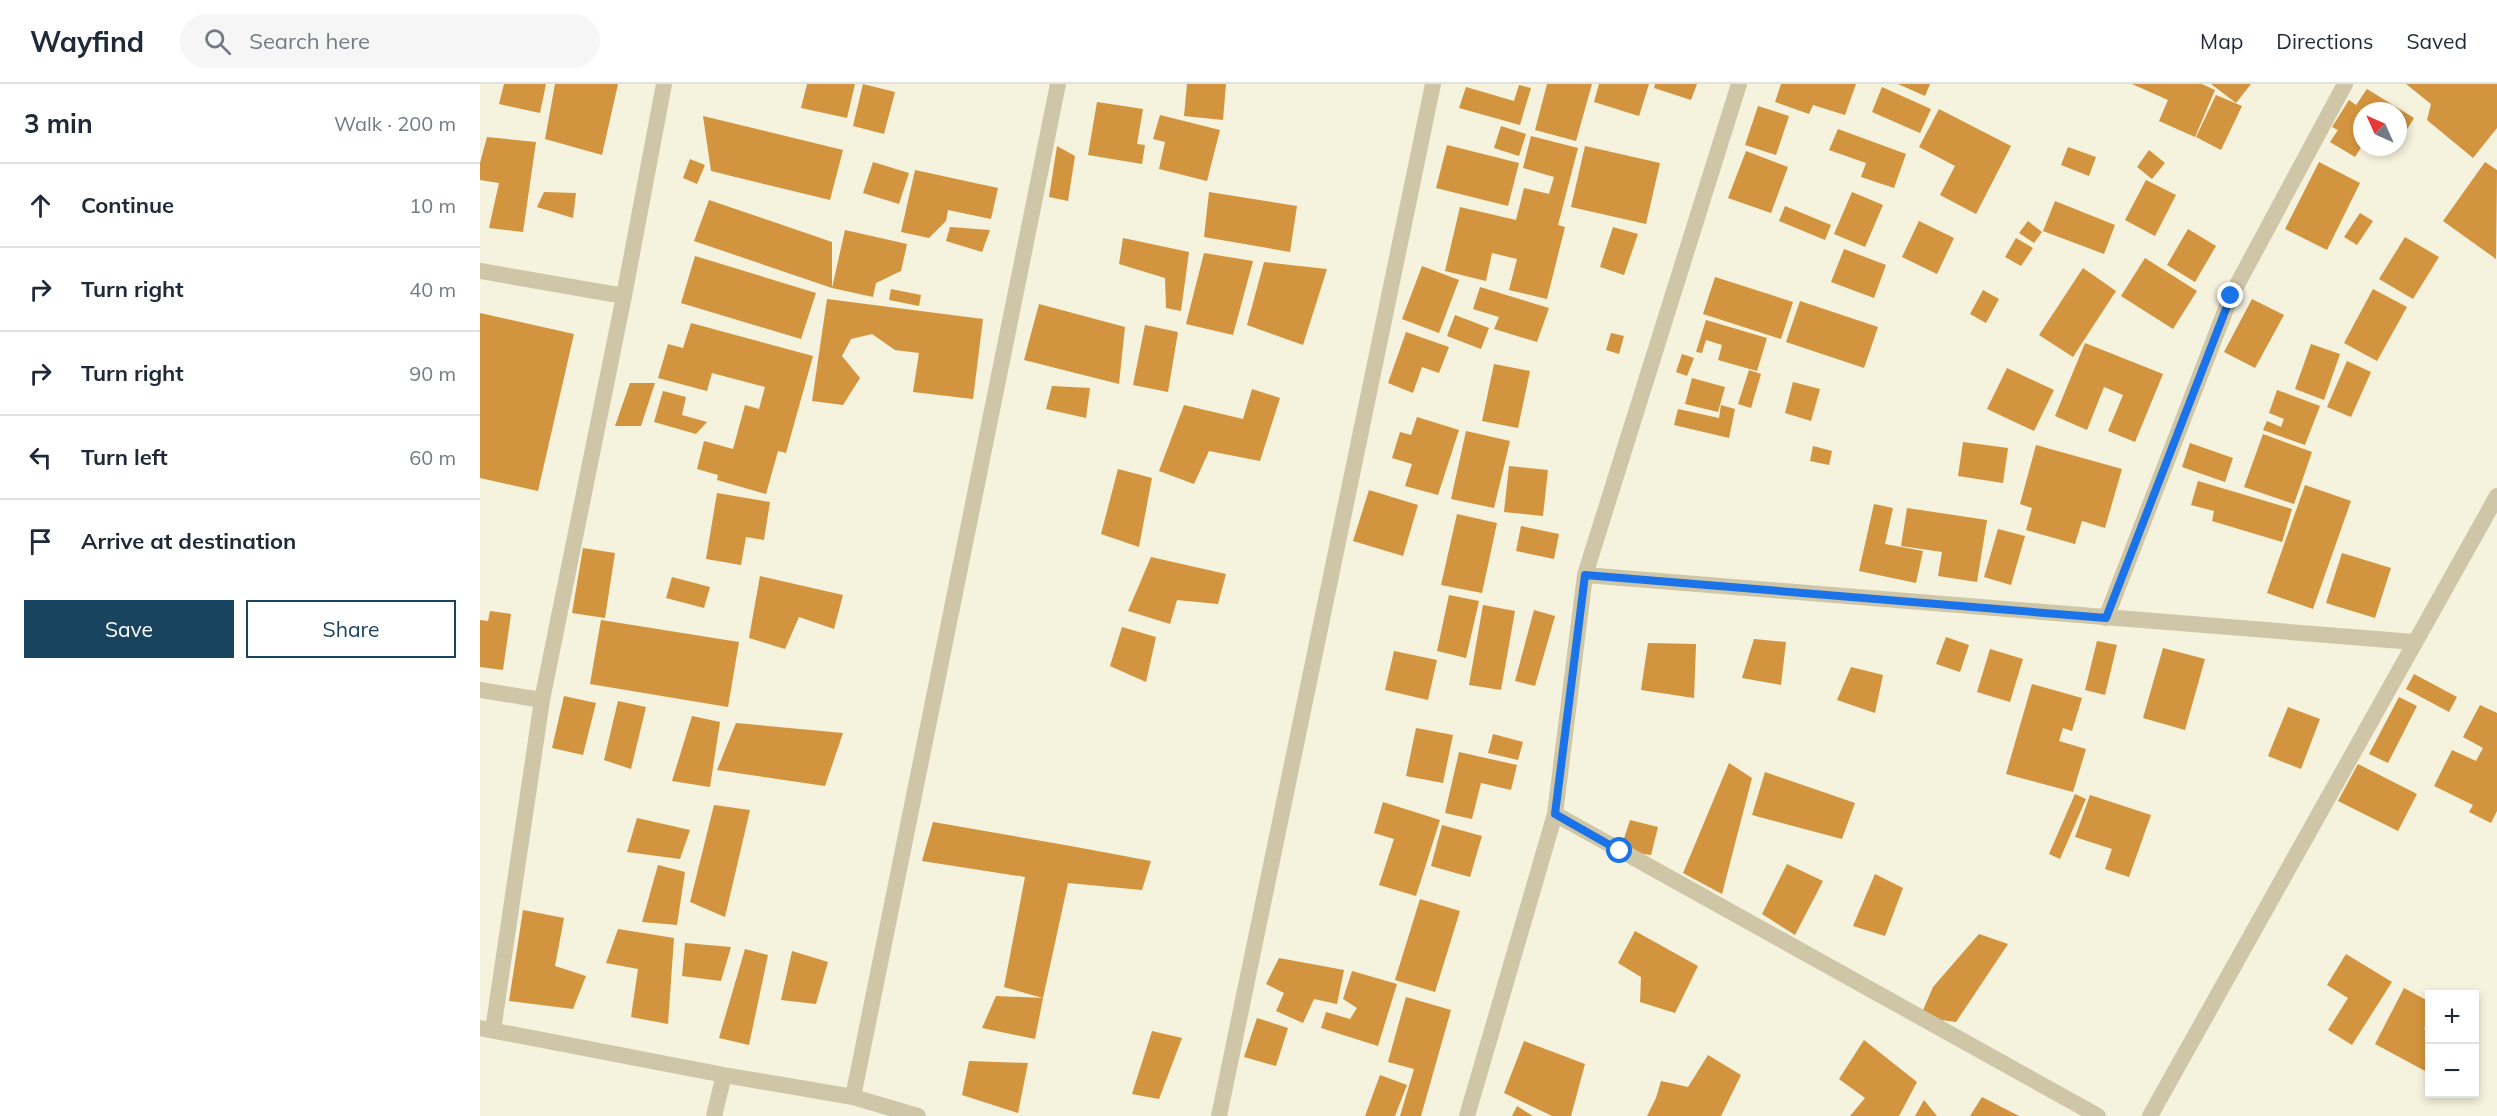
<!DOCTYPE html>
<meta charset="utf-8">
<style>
body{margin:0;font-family:Mulish,sans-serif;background:#f6f6f7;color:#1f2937}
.controls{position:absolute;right:18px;bottom:18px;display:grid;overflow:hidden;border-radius:0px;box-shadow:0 3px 9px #0003}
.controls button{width:54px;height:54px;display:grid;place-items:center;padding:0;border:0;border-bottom:2px solid #e0e1e3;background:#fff;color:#1f2937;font:30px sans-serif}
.compass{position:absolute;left:1873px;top:18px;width:54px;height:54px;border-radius:50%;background:#fff;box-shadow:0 3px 9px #0003;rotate:315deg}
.stop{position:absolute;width:18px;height:18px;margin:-14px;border:4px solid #1a73e8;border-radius:50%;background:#fff}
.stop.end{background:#1a73e8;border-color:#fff;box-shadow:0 2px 6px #0008}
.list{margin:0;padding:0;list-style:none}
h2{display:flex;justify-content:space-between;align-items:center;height:78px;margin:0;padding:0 24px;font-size:26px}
h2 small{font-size:20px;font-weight:400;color:#747a83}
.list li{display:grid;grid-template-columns:39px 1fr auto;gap:18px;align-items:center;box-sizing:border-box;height:84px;padding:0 24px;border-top:2px solid #e0e1e3}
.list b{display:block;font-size:22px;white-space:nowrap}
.list em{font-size:20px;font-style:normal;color:#747a83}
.actions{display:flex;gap:12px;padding:18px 24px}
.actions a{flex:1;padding:14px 0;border:2px solid #194460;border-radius:0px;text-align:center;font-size:21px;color:#194460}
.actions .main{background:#194460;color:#fff}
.icon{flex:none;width:33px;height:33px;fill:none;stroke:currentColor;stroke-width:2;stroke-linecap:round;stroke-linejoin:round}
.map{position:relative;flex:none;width:2017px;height:1032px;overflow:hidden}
header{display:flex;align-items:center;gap:36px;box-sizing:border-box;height:84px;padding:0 30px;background:#fff;border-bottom:2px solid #e0e1e3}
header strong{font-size:28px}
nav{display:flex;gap:33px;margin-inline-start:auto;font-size:21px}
.search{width:420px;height:54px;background:#f6f6f7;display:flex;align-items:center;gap:15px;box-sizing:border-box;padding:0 21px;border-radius:33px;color:#747a83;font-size:22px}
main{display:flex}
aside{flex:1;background:#fff}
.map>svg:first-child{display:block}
</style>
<header>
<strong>Wayfind</strong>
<div class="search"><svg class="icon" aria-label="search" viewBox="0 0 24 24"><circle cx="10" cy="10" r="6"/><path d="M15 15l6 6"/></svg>Search here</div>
<nav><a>Map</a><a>Directions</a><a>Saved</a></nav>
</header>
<main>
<aside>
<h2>3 min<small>Walk · 200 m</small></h2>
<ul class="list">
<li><svg class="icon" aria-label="ahead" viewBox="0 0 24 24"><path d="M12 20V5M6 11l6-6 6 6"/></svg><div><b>Continue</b></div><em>10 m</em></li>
<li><svg class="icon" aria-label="right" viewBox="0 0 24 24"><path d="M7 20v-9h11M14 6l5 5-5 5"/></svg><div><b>Turn right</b></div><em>40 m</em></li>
<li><svg class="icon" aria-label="right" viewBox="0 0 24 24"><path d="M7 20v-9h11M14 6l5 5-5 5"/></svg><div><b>Turn right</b></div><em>90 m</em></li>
<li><svg class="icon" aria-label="left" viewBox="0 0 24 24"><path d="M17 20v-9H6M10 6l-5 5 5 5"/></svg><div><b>Turn left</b></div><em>60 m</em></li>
<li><svg class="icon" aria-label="arrive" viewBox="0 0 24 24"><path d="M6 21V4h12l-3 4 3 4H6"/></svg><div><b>Arrive at destination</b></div></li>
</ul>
<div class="actions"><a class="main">Save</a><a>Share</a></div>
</aside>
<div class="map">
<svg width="2017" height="1032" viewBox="0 0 2017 1032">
<rect width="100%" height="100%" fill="#f5f2dd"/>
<path fill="#d2943e" d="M24,0H66L60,29L19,20Z
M75,0H138L122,71L65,55Z
M327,0H375L367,34L321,24Z
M383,0L415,8L404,50L373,42Z
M707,0H746L743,36L704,32Z
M1067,0H1112L1096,57L1055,46Z
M1119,0H1169L1159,32L1114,18Z
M1175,0H1217L1211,16L1174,4Z
M1301,0H1376L1365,31L1333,21L1329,30L1295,18Z
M1418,0H1450L1445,12Z
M1652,0H1722L1735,6L1715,53L1679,37L1688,16Z
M1731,0H1771L1756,19Z
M1926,0H2017V44L1993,74L1947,36L1951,20Z
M1039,1L1051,4L1040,41L979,24L986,3L1034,17Z
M1402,3L1451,25L1440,49L1392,28Z
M1887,5L1934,34L1918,60V27H1882V62L1875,73L1850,58L1858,46L1852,43L1869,16L1876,21Z
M1736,11L1762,22L1741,66L1716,53Z
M617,18L663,25L657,60L665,61L662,80L608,71Z
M1278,22L1309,32L1296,71L1265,61Z
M1459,25L1531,62L1496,130L1460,111L1475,82L1439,63Z
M680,31L740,46L727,97L679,85L685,58L673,55Z
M223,32L363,66L350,116L231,87Z
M1021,42L1046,50L1039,72L1014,64Z
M1358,45L1426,70L1414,104L1381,93L1386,79L1349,66Z
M1051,52L1098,64L1078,141L1085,143L1067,215L1029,206L1037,175L1012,169L1006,197L965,187L980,123L1036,136L1044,104L1069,110L1074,93L1043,84Z
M7,53L56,58L43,148L9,144L19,99L0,96V79Z
M967,61L1039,79L1028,122L956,104Z
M577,62L595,72L588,117L569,113Z
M1105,62L1180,79L1166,140L1091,123Z
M1588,63L1616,73L1609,92L1581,81Z
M1669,66L1685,79L1672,95L1657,83Z
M1266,67L1308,83L1291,129L1248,114Z
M210,75L225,81L217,100L203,94Z
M393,78L429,89L419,120L383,109Z
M1839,78L1880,99L1847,166L1805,145Z
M2005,78L2017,86L2016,175L1963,137Z
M435,86L518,104L511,135L468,126L466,137L449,154L421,148Z
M1666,96L1696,111L1675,152L1645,136Z
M64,108L96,109L93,134L57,123Z
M729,108L817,122L810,168L724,153Z
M1372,108L1403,121L1385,163L1354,150Z
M229,116L352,158V204L365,146L427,160L421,187L396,199L393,213L352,204L214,157Z
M1575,117L1635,141L1624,170L1563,147Z
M1305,122L1351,141L1345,156L1299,137Z
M1880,129L1893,137L1877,161L1864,153Z
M1439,137L1474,154L1457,190L1422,173Z
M1548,137L1562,148L1554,159L1539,149Z
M470,143L510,146L502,168L466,157Z
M1133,143L1158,150L1144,191L1120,183Z
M1708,145L1736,162L1715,198L1687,181Z
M1925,153L1959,173L1933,215L1899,195Z
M643,154L709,168L701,227L686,224L685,194L639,180Z
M1536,154L1553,164L1541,182L1525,173Z
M1364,165L1406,181L1394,214L1351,198Z
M724,169L773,177L753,251L706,240Z
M215,172L336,209L321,255L201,219Z
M1665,174L1717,207L1693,245L1641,212Z
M784,178L847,185L823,261L767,241Z
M942,182L979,196L959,249L922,235Z
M1603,184L1636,207L1593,273L1559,251Z
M1235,193L1313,218L1301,255L1223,230Z
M1000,203L1069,224L1057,258L1014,245L1019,233L993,225Z
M411,205L441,211L439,222L409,216Z
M1893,205L1927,223L1897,277L1864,259Z
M1503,206L1519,215L1506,239L1490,230Z
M347,215L503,235L493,315L433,308L439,269L415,266L392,250L371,255L362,272L380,294L363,321L332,317Z
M1772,215L1804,231L1775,284L1744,268Z
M1320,217L1398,243L1384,284L1306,258Z
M559,220L645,243L639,300L544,276Z
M0,229L94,250L58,407L0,394Z
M975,231L1009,244L1001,265L967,252Z
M1226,236L1287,254L1277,287L1238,276L1242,261L1226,256L1222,269L1216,268Z
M211,239L333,272L306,369L298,367L286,410L237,396L238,391L217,385L224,357L253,365L265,321L279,325L285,303L232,289L227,307L178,294L188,260L203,264Z
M665,241L698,248L688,308L653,301Z
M926,248L969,263L959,289L942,283L933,309L908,299Z
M1131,249L1144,252L1139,270L1126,266Z
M1605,259L1683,290L1655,358L1628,347L1643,311L1624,303L1607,346L1575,332Z
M1831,260L1860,270L1844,316L1815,305Z
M1202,270L1214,274L1207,292L1196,288Z
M1867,277L1891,288L1871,333L1847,323Z
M1014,280L1050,287L1038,344L1002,337Z
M1527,284L1574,306L1554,347L1507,325Z
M1269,286L1281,290L1271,324L1258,320Z
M1212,294L1245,303L1238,328L1205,320Z
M1313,298L1340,305L1331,337L1305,329Z
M150,299H175L161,342H135Z
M572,302L610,304L606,334L566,325Z
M772,305L800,314L780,377L729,367L714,400L679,387L704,321L763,335Z
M1797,306L1840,322L1825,361L1783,346L1787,337L1801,343L1804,335L1789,329Z
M183,307L206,313L202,331L227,338L216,350L174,338Z
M1241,321L1255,325L1249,354L1194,341L1198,325L1239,334Z
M937,333L979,346L958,411L925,402L932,380L912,374L920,348L931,351Z
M986,347L1030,357L1014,424L971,415Z
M1783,350L1832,368L1814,420L1764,403Z
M1483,358L1528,364L1523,399L1478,392Z
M1710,359L1753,374L1745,398L1702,383Z
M1556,361L1642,385L1625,444L1602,437L1595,460L1546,446L1552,424L1540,420Z
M1333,362L1352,367L1349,381L1330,377Z
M1029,382L1068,386L1063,432L1024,428Z
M638,385L672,394L659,463L621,450Z
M1718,397L1812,425L1802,458L1732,437L1734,427L1711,421Z
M1825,401L1871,417L1833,525L1787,509Z
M889,406L938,421L923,472L873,457Z
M237,409L290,418L284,456L266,453L261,481L226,475Z
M1394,420L1413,424L1405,460L1443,467L1436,499L1379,487Z
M1427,424L1507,436L1497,498L1458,492L1462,468L1421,462Z
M977,430L1017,439L1002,509L961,501Z
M1041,442L1079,450L1074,475L1036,467Z
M1518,445L1545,452L1531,501L1504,493Z
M103,464L135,469L125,534L92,529Z
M1862,469L1911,484L1895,534L1846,519Z
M671,473L746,490L738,520L697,516L690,540L648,527Z
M280,492L363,511L354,545L319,533L305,565L269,554Z
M192,493L230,503L224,524L186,514Z
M969,511L999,517L986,574L957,567Z
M1003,521L1035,527L1021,606L989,601Z
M1054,526L1075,532L1055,602L1035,597Z
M10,527L31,530L23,586L0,583V536L8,537Z
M121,536L259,558L248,623L110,600Z
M642,543L676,553L666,598L630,582Z
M1466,553L1489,561L1480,588L1456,580Z
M1274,555L1306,558L1301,601L1262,594Z
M1617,557L1637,561L1625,611L1605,606Z
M1168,559L1216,560L1214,614L1161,606Z
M1683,564L1725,575L1705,646L1663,634Z
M1510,565L1543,575L1530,618L1497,608Z
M914,567L957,576L948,616L905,606Z
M1371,583L1403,591L1395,629L1357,616Z
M1934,590L1977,613L1969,628L1926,605Z
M1552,600L1602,614L1592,647L1583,644L1579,657L1606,665L1593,708L1526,690Z
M84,612L116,619L103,671L72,664Z
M1919,613L1937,622L1908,679L1889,670Z
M138,617L166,623L151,685L124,676Z
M2000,621L2017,629V727L2011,739L1989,728L1993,721L1954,702L1972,666L1996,677L2003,664L1983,653Z
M1808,623L1840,635L1821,685L1788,672Z
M212,632L240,638L230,703L192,697Z
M256,639L363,649L345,702L237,686Z
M936,644L973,651L963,699L926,692Z
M1013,650L1043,658L1038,676L1008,669Z
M979,668L1037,681L1031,706L1001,699L992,735L965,729Z
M1249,679L1272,694L1242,810L1203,789Z
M1878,680L1937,710L1918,747L1858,717Z
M1285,688L1375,719L1362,755L1272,731Z
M1595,710L1606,715L1580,775L1569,770Z
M1610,711L1671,731L1649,793L1625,785L1632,765L1595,753Z
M903,718L960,736L936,812L899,801L914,755L894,749Z
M234,721L270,726L245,833L210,818Z
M157,734L210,746L200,775L147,768Z
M1150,736L1178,743L1171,771L1140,767Z
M453,738L596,763L671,777L662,806L588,799L563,914L524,903L545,793L442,777Z
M962,741L1002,752L990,793L951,782Z
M1307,780L1343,797L1315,851L1282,830Z
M178,781L205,788L197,841L162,838Z
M1395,790L1423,804L1405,852L1373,842Z
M940,815L980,827L955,908L915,896Z
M43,826L84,834L75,882L106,892L93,925L29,917Z
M138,845L194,854L188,940L151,933L158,885L126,879Z
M1155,847L1218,882L1195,929L1160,918L1161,893L1138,879Z
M1499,850L1528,860L1476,938L1440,933L1453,903Z
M205,859L251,863L241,897L202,892Z
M265,865L288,871L269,961L239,954Z
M312,867L348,878L336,920L301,916Z
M1866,870L1912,898L1872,961L1848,946L1868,914L1847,901Z
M799,874L864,886L857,920L834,915L823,939L796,927L804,909L786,900Z
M872,887L917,900L898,962L841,944L846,928L870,935L877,924L863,915Z
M1924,904L1950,918V935L1944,945L1950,948V984L1947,988L1895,960Z
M516,912L563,914L555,955L502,944Z
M926,913L971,926L941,1032H920L934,985L908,978Z
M777,934L808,944L796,982L764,973Z
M672,947L702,954L679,1015L652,1010Z
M1384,956L1437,998L1419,1032H1370L1385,1014L1359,995Z
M1044,957L1105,980L1091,1032H1072L1024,1009Z
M1228,971L1261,991L1241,1032H1167L1176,1014L1181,997L1208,1003Z
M489,977L548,979L538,1029L482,1011Z
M900,991L927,1001L915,1032H885Z
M1502,1013L1539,1032H1490Z
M1444,1016L1457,1032H1435Z
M1037,1022L1053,1032H1032Z"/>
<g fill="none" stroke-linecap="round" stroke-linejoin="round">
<path stroke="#cfc6a7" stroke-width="16" d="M0,187L144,212
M1105,491L1934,558
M1626,534L1751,212L1865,0
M0,606L62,616
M1075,730L1618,1032
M0,944L244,991L373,1013L438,1032
M13,946L62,616L144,212L184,0
M373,1013L578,0
M234,1032L244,991
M739,1032L953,0
M987,1032L1075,730L1105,491L1259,0
M1670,1032L2017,412"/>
</g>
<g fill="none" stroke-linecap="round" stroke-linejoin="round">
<path stroke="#1a73e8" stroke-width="8" d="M1140,767L1075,730L1105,491L1626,534L1751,212"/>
</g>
</svg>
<div class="controls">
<button>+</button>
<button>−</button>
</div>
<svg class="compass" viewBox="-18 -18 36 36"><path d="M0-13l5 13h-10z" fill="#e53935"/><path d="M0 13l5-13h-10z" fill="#747a83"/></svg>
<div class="stop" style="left:1140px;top:767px"></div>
<div class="stop end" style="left:1751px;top:212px"></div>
</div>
</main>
